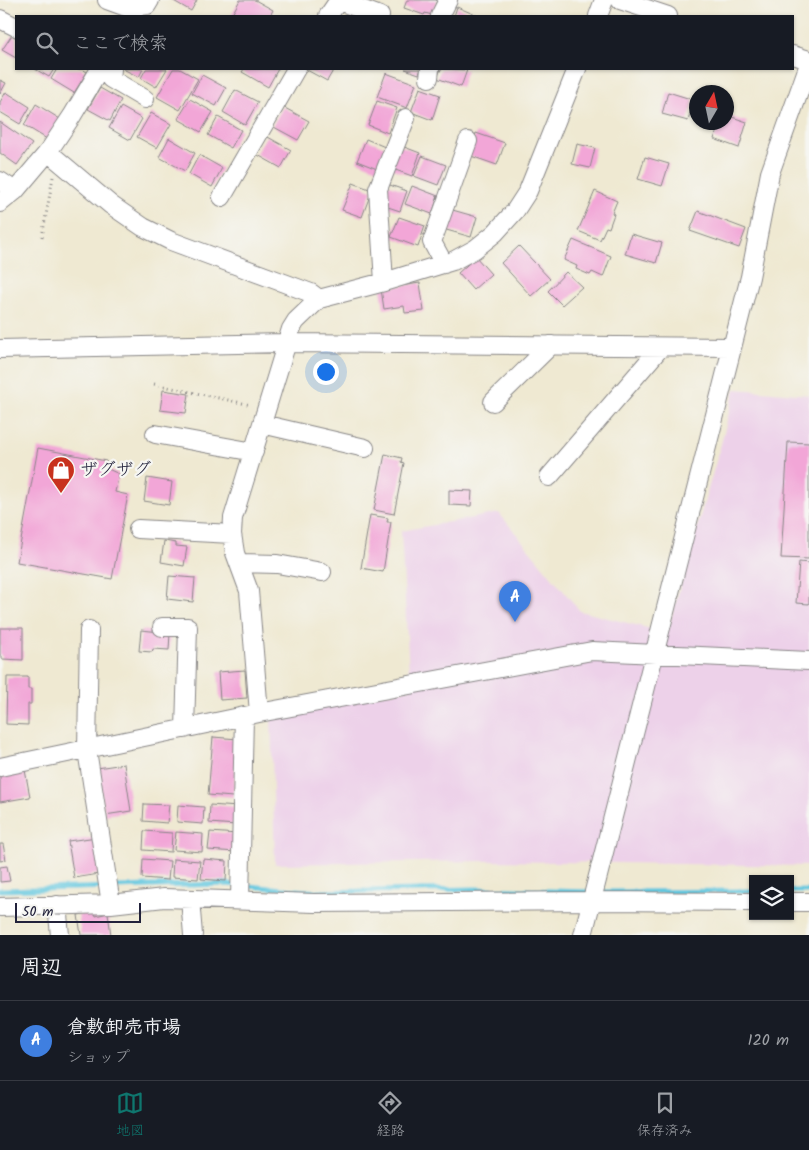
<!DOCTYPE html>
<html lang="ja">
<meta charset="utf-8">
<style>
body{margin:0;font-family:Kalam,"Klee One",sans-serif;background:#20242c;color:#f1f3f6}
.controls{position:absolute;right:15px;bottom:15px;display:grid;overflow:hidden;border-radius:0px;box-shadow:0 1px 4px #0004}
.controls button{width:45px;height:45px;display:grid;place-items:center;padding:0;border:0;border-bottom:1px solid #363941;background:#171b24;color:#f1f3f6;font:25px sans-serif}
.compass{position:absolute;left:689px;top:85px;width:45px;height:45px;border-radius:50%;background:#171b24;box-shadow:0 1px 4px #0004;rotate:9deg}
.scale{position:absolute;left:15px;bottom:12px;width:126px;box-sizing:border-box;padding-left:5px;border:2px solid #22223b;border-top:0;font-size:14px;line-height:18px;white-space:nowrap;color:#22223b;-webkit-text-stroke:4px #f6f6f2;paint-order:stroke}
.you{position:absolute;left:325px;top:371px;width:18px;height:18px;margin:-12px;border:4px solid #fff;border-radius:50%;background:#1a73e8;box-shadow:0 0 0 8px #1a73e833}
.badge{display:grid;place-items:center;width:32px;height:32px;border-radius:50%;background:#0f766e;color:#fff;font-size:16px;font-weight:700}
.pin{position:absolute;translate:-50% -41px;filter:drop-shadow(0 1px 2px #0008)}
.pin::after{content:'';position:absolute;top:26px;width:18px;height:15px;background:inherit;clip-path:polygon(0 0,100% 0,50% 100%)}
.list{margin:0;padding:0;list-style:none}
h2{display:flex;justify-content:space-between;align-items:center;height:65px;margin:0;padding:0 20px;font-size:21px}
h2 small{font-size:16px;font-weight:400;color:#9ea1a6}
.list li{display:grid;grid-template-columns:32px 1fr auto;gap:15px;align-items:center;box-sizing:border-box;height:80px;padding:0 20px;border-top:1px solid #363941}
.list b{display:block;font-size:19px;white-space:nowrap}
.list p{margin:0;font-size:16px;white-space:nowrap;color:#9ea1a6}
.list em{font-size:16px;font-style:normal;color:#9ea1a6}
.icon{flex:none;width:28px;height:28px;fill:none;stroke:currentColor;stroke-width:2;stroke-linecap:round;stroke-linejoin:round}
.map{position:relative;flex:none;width:809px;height:935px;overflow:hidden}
.search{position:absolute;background:#171b24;box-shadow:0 1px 4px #0004;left:15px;right:15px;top:15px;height:55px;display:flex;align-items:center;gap:12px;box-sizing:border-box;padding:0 18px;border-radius:0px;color:#9ea1a6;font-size:19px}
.sheet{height:145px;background:#171b24}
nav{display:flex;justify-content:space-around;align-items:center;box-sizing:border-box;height:70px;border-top:1px solid #363941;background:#171b24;font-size:14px;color:#9ea1a6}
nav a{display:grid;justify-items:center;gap:2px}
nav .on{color:#0f766e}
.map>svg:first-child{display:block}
</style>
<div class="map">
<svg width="809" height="935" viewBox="0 0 809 935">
<rect width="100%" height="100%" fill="#f6f6f2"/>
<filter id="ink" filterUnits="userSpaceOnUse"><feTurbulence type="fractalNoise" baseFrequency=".02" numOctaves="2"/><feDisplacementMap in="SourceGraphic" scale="10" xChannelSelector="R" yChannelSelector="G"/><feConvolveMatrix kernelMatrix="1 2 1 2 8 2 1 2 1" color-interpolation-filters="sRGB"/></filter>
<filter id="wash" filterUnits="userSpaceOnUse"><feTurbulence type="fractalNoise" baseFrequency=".0096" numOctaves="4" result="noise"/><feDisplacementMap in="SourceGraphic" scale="20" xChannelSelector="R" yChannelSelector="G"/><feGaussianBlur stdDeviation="1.12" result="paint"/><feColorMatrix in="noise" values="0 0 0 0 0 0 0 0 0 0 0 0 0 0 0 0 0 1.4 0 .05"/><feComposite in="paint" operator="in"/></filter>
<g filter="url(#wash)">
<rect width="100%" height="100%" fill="#efe9d2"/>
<path fill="#edd1e9" d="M735,389L809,395V866L486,861L275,864L271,715L410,689L401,531L499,513L580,611L667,633L721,444Z"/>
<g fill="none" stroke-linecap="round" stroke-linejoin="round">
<path stroke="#62c7df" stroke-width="5" d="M0,890L226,884L318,892L473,889L590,892
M790,891H809
M598,892L753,891"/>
</g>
<g id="blocks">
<path fill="#f2a6d7" d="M172,0H197L191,11Z
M240,0H255L273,10L270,16H231Z
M407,0H437L432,15L425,13L424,15L404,8Z
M457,7L478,16H454Z
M12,35L16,38V58L2,50Z
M35,69H54L49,77Z
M57,69H82L87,72L74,93L51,79Z
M123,69H143L139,77Z
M146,69H167L156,87L141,78Z
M173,69H180L198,79L180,110L157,97Z
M244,69H278L268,87L242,72Z
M305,69H334L327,81Z
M405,69H421L419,74Z
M441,69L467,70L461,87L437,78Z
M386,73L416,84L407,108L377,97Z
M202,75L226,88L216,106L192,93Z
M0,80L6,83L0,94Z
M100,88L121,100L110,121L88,109Z
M420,88L440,95L432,120L411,112Z
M235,90L258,102L245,125L223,112Z
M6,92L30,107L20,124L0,112V102Z
M668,92L694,100L688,121L662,114Z
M190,99L213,112L201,132L178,119Z
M377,101L397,108L388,133L368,125Z
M36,104L60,119L47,139L24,125Z
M121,107L142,119L130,140L109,128Z
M283,107L309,121L298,140L272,126Z
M151,113L171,124L157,148L137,137Z
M726,115L747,122L739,148L714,139L720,122H726Z
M218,117L241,130L231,148L208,135Z
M0,122L32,144L17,165L0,153Z
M476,133L505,143L497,165L468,155Z
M266,136L291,150L281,168L256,154Z
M169,138L195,153L185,171L159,157Z
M366,139L385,147L377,169L357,161Z
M577,144L595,148L590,168L572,164Z
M399,145L420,153L412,176L390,168Z
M199,155L222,168L212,187L189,174Z
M422,156L446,165L438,185L414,176Z
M645,157L669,164L662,186L638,179Z
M353,183L372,190L362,217L342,210Z
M387,184L407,191L400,211L379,204Z
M412,186L438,196L432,214L405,204Z
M595,191L617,201L612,213L614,214L609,228L606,227L600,240L578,231Z
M449,209L477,217L471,237L443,229Z
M698,211L746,229L739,248L690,231Z
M399,217L425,226L418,247L391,237Z
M631,234L662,243L656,263L625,254Z
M573,240L611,256L603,277L592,272L590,275L576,269L577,266L564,260Z
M519,246L550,279L531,296L501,263Z
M476,257L491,274L473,290L458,273Z
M566,272L582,287L562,305L548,291Z
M420,283L424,311L405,313L404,306L384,309L381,289Z
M163,390L189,394L186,413L160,410Z
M788,442L809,443V559L781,558Z
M38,448L106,461L108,469L119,474L115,492L128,495L112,579L17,562Z
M385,454L402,458L401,462L404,463L394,514L374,510Z
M147,478L172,482L169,505L144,501Z
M449,490L472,491L471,506L449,505Z
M370,515L388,518L387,522H391L383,572L361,568Z
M164,541L176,543V546L187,547L184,566L161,562Z
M799,562L809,563V604L796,603Z
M169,576L195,578L193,602L167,599Z
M0,628H23V660L2,659V656L0,655Z
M141,630L170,633L169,650L153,649L152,652L139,651Z
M245,670L247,698L220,700L218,672Z
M7,677H28V689H31V704H28V725L6,724Z
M213,737L238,739L233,797L208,795Z
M124,764L131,811L105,815L97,768Z
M25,770L30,797L0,802V775Z
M144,804L169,805L167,823L143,821Z
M178,805L204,807L203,824L177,822Z
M210,805L238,807L236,825L209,823Z
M144,831L172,833L171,852L143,850Z
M176,832L203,834L202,852L174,850Z
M210,832L237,834L236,852L208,850Z
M97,837L99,874L74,878L68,841Z
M0,844H3L6,860L0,861Z
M143,859L170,861L168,880L142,878Z
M173,859L200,861L198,879L172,877Z
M203,859L227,861L226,881L201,879Z
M7,866L10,881L0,882V867Z
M95,912L96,916L108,913L111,935H81L78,915Z"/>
</g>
</g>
<g filter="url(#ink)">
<use href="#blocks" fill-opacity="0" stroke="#888686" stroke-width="1"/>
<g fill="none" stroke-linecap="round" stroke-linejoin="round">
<g stroke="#888686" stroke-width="20">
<path id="minor" d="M107,0L129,8L147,5L150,0
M620,0L668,16
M339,1L380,16
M328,16L339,0
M440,16L448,0
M598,16L604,0
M0,19L16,27
M793,55L809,60
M100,69L72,116L48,152L111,205L143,227L171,241L311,293L319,299
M112,69L111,79L145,99
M429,78L430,69
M0,181L15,191
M222,197L296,69
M0,203L15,191L48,152
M444,264L432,242L468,141
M384,282L378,189L406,118
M0,349L287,343L731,347
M493,402L551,345
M262,424L365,448
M155,434L254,452
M549,477L661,347
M138,529L232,534
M239,563L277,564L322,572
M162,627H188L185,729
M89,630L87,750L111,904
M259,713L249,591L235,553L232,534L233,518L291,329L296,321L319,299L384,282L453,261L475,249L495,233L515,211L528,191L577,69
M0,767L259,713L592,651L809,661
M190,899L193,935
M240,900L244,716
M790,902H809
M57,905L60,935
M0,907L111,904L164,898L314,903L592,901L753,902
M583,935L750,277L770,173L809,64"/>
</g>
<path stroke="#888686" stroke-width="3" stroke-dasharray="1 4" stroke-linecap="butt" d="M42,237L53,177
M154,384L251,405"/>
<use href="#minor" stroke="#fff" stroke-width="18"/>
</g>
</g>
<defs>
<g id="shop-pin" transform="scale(1.4375)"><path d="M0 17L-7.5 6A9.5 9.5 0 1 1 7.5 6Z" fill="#c8321e" stroke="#f6f6f2"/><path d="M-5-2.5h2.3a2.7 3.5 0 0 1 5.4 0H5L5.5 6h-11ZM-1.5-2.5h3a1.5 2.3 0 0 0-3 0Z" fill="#fff"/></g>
</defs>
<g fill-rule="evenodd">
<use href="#shop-pin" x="61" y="470"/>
</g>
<g text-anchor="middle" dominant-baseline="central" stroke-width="4.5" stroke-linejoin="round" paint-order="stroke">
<g font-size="18" fill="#22223b" stroke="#f6f6f2" text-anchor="start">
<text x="80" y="470">ザグザグ</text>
</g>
</g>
</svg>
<div class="controls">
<button><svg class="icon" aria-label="layers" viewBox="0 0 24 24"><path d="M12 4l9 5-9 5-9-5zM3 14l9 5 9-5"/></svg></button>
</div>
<svg class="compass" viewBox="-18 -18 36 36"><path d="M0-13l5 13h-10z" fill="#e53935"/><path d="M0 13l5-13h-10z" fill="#9ea1a6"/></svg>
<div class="scale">50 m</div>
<div class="you"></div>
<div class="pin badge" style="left:515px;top:622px;background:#3f7fe0">A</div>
<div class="search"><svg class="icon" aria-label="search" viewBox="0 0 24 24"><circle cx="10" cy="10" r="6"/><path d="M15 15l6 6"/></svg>ここで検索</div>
</div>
<section class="sheet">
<h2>周辺<small></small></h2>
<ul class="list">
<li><span class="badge" style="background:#3f7fe0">A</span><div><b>倉敷卸売市場</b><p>ショップ</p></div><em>120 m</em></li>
</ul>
</section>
<nav>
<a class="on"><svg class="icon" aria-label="map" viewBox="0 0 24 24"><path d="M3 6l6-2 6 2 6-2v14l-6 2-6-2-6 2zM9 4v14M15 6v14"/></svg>地図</a>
<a><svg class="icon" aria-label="directions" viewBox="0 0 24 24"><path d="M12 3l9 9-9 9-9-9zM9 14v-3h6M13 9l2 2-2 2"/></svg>経路</a>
<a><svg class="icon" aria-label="saved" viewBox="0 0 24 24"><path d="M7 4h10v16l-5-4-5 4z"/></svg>保存済み</a>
</nav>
